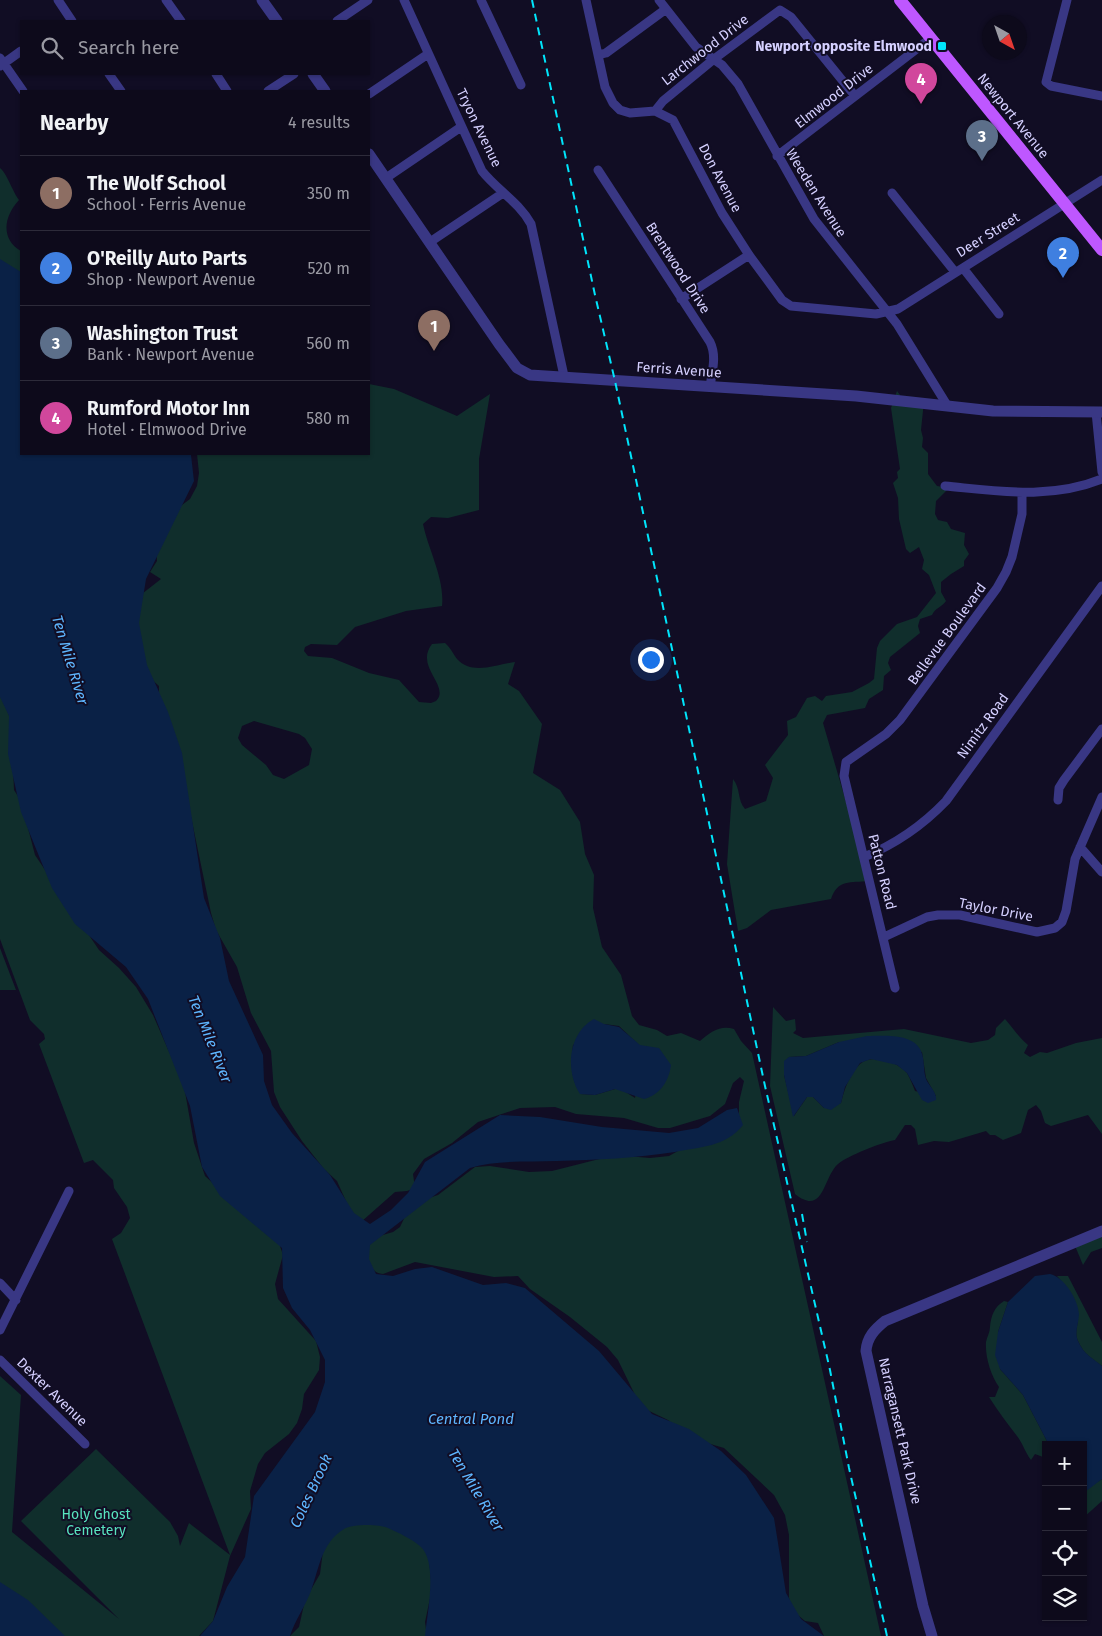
<!DOCTYPE html>
<meta charset="utf-8">
<style>
body{margin:0;font-family:"Fira Sans",sans-serif;background:#1b1828;color:#f1f3f6}
.controls{position:absolute;right:15px;bottom:15px;display:grid;overflow:hidden;border-radius:0px;box-shadow:0 1px 4px #0004}
.controls button{width:45px;height:45px;display:grid;place-items:center;padding:0;border:0;border-bottom:1px solid #2d2b3a;background:#0d0a1b;color:#f1f3f6;font:25px sans-serif}
.compass{position:absolute;left:982px;top:15px;width:45px;height:45px;border-radius:50%;background:#0d0a1b;box-shadow:0 1px 4px #0004;rotate:140deg}
.you{position:absolute;left:650px;top:659px;width:18px;height:18px;margin:-12px;border:4px solid #fff;border-radius:50%;background:#1a73e8;box-shadow:0 0 0 8px #1a73e833}
.badge{display:grid;place-items:center;width:32px;height:32px;border-radius:50%;background:#8c9099;color:#fff;font-size:16px;font-weight:700}
.pin{position:absolute;translate:-50% -41px;filter:drop-shadow(0 1px 2px #0008)}
.pin::after{content:'';position:absolute;top:26px;width:18px;height:15px;background:inherit;clip-path:polygon(0 0,100% 0,50% 100%)}
.list{margin:0;padding:0;list-style:none}
h2{display:flex;justify-content:space-between;align-items:center;height:65px;margin:0;padding:0 20px;font-size:21px}
h2 small{font-size:16px;font-weight:400;color:#9a9aa3}
.list li{display:grid;grid-template-columns:32px 1fr auto;gap:15px;align-items:center;box-sizing:border-box;height:75px;padding:0 20px;border-top:1px solid #2d2b3a}
.list b{display:block;font-size:19px;white-space:nowrap}
.list p{margin:0;font-size:16px;white-space:nowrap;color:#9a9aa3}
.list em{font-size:16px;font-style:normal;color:#9a9aa3}
.icon{flex:none;width:28px;height:28px;fill:none;stroke:currentColor;stroke-width:2;stroke-linecap:round;stroke-linejoin:round}
.map{position:relative;flex:none;width:1102px;height:1636px;overflow:hidden}
.search{position:absolute;background:#0d0a1b;box-shadow:0 1px 4px #0004;left:20px;top:20px;width:350px;height:55px;display:flex;align-items:center;gap:12px;box-sizing:border-box;padding:0 18px;border-radius:0px;color:#9a9aa3;font-size:19px}
.panel{position:absolute;background:#0d0a1b;box-shadow:0 1px 4px #0004;left:20px;top:90px;width:350px;height:365px;border-radius:0px}
.map>svg:first-child{display:block}
</style>
<div class="map">
<svg width="1102" height="1636" viewBox="0 0 1102 1636">
<rect width="100%" height="100%" fill="#110d24"/>
<path fill="#102e2c" fill-rule="evenodd" d="M0,168C6,172 13,192 19,200C4,216 0,239 21,251V273L0,265Z
M369,384L394,389L457,416L490,394L479,459V510L448,518L431,517L423,524C428,549 445,579 442,606L406,611L355,627L337,645L311,644L305,647L304,651L308,656L332,658L369,673L399,680L419,702L431,703L436,701C451,686 414,667 432,644L445,643C451,648 453,654 457,659C472,676 497,664 515,662L508,684L519,691L542,724L533,773L560,790L580,822L585,854L594,875L593,908L602,947L621,975L632,1016L639,1025L657,1030L667,1036L681,1033L700,1041C711,1032 720,1025 734,1029L741,1041L752,1053L881,1636H824L818,1623L805,1621L793,1611L789,1598V1535L785,1515L774,1495L724,1448L690,1438L668,1420L645,1409L636,1397L618,1360L607,1347L570,1317L530,1289L518,1276L494,1277L415,1262L383,1274C370,1273 369,1261 365,1251L376,1237L393,1232L400,1227L411,1204L438,1195L475,1167L490,1166L529,1172L552,1171L615,1155L650,1158L669,1156L739,1117V1102L744,1081L740,1077L733,1083L725,1104L710,1116L670,1128H658L624,1118L576,1114L555,1107L520,1108L478,1122L452,1143L424,1159L413,1174L415,1188L407,1191L395,1192L361,1222L349,1208L337,1181L324,1169L302,1141L280,1107L274,1092L271,1051L251,1013L237,967L216,930L211,913L190,812L159,700V686L138,667V597L161,579L150,572L157,561L156,547L178,508L190,499L197,486L199,473L197,454H369ZM254,721L299,734L305,738L312,749L309,765L284,779L273,775L266,765L242,745L238,738L242,726ZM604,1024L619,1026L640,1046L635,1098L621,1089H615L595,1095L581,1094C570,1078 571,1063 573,1045Z
M897,391L900,395L899,398L924,401L921,430L923,438L922,447L928,453V474L937,486L949,488L936,501L935,514L938,520L947,522L951,529L965,533L964,545L969,554L964,561V566L951,574L941,582V592L946,601C942,607 935,608 932,615L920,619L918,626L920,633L890,657L888,663L891,670L884,676L883,690L869,699L865,708L827,715L823,723L869,881C850,883 838,879 831,899L771,910L747,928L738,931L727,864L733,779C741,789 737,800 745,809L766,801L773,778L765,765L788,735L787,721L796,717L807,698L815,696L822,701L826,696L852,692L869,683L874,679L877,648L880,641L897,624L917,617L936,593L929,575L922,569L924,560L919,547L910,553L906,549L899,519L898,498L893,483L898,478L897,472L900,469L891,408Z
M0,694L11,720L14,790L21,801L35,855L99,950L119,968L136,987L153,1015L184,1086L194,1143L205,1176L279,1243L283,1255L275,1284L278,1299L316,1341L320,1357L319,1370L304,1394L302,1409L297,1423L289,1434L265,1453L258,1464L250,1491L251,1509L230,1556L213,1621L199,1636H0V1376L21,1395L12,1532L119,1619L21,1521L96,1449L170,1522L178,1536L180,1546L189,1523L230,1555L112,1239L121,1233L130,1218L127,1207L114,1188L113,1180L93,1160L84,1163L39,1044L45,1039L44,1034L30,1020L0,939Z
M0,948L16,990H0Z
M773,1007L786,1021L795,1019L796,1030L793,1033L803,1038L904,1029L971,1043L988,1040L995,1035L996,1028L1005,1019C1013,1028 1019,1038 1028,1045L1024,1053L1030,1057L1040,1052L1047,1053L1076,1043L1102,1038V1134L1088,1115L1051,1126L1045,1123L1041,1111L1036,1105L1028,1110L1021,1133L1003,1140L995,1135H990L986,1131L949,1142L934,1141L918,1145L915,1129L911,1125H905L895,1140C883,1142 847,1156 838,1164C823,1177 824,1217 795,1194L770,1086ZM839,1042L922,1052L926,1078L936,1096L915,1091C913,1086 910,1078 907,1073C898,1062 872,1053 860,1064C850,1073 844,1090 841,1103L824,1108L813,1097H807L794,1116L784,1075L789,1057L806,1056Z
M1102,1228V1248L1091,1252L1083,1265L1073,1241Z
M1057,1276H1068L1102,1342V1366C1092,1358 1084,1355 1078,1341C1074,1333 1078,1326 1078,1318C1079,1302 1067,1287 1057,1276Z
M1004,1301L1008,1302L998,1332L1000,1369L1023,1395L1049,1445H1046V1460L1043,1457L1035,1454L1031,1460C1025,1452 1022,1442 1017,1436C1007,1423 998,1411 989,1397H995L999,1387C991,1376 985,1357 986,1342C987,1337 990,1332 990,1327C991,1316 994,1307 1004,1301Z
M1102,1479V1501L1083,1518V1491Z
M380,1517L428,1550L432,1589L425,1622L427,1636H290L299,1627L305,1600L320,1574L324,1543L338,1523Z"/>
<path fill="#0a2146" d="M0,259L21,272V454L191,455L194,481L146,579L139,623L147,665L168,712L182,753L204,898L220,938L229,981L263,1055L264,1081L272,1105L292,1133L330,1175L354,1213L370,1224L391,1210L408,1193L425,1162L500,1115L540,1117L602,1127L669,1133L698,1128L727,1110L737,1108L743,1125C726,1147 699,1147 675,1152C636,1158 596,1160 557,1161C528,1162 497,1160 470,1168L370,1245L369,1259L376,1274L393,1276L415,1269L432,1267L483,1285L506,1283L525,1288L599,1351L652,1414L689,1429L721,1451L746,1475L774,1518L786,1593L801,1619L824,1636H425C427,1615 438,1563 421,1547C412,1539 399,1533 388,1528C379,1524 352,1524 344,1529C321,1543 319,1569 311,1591C305,1607 295,1620 290,1636H200L213,1621L227,1587L245,1557L254,1496L315,1412L325,1382V1360L310,1330L292,1308L283,1288L282,1248L220,1196L202,1167L190,1106L148,999L126,967L75,924L52,888L21,812L8,754L9,716L0,697Z
M594,1019L604,1024L619,1027L640,1045L659,1048L671,1065C669,1081 660,1095 644,1099L615,1089L595,1095L580,1094C565,1071 568,1033 594,1019Z
M867,1036C884,1036 913,1033 921,1051C925,1060 923,1070 926,1079C929,1086 937,1092 936,1100L928,1103L922,1100L907,1073L897,1065L871,1059L860,1063L845,1087L841,1103L831,1110L824,1108L813,1097H807L793,1117L784,1075V1061L789,1057L806,1056L839,1042Z
M1050,1274C1064,1277 1078,1299 1079,1314C1079,1323 1074,1332 1078,1341C1084,1355 1093,1358 1102,1366V1479L1085,1492L1083,1491V1445H1049L1023,1395L1000,1369L995,1355L998,1332L1008,1302L1035,1276Z
M0,1582L28,1600L65,1636H0Z"/>
<g fill="none" stroke-linecap="round" stroke-linejoin="round">
<path stroke="#393784" stroke-width="9" d="M58,0L72,21
M166,0L181,21
M404,0L482,171C497,190 519,202 531,224L564,376
M481,0L521,85
M586,0L605,87L613,103L620,110L630,113L655,111L673,120L722,213L749,255L782,300L791,306L876,314L898,309L1102,180
M659,0L696,47L722,65L738,84L814,219L897,324L947,405
M1067,0L1046,82L1051,86L1102,96
M337,21L368,0
M598,55L606,53L666,9
M0,58L23,91
M0,66L21,51
M109,74L121,91
M216,74L227,91
M268,91L294,74
M369,94L428,54
M655,111L663,101L714,59L780,10L791,17L855,96
M777,156L931,38
M598,170L710,342C717,356 712,372 710,387
M386,178L461,127
M892,193L955,272
M430,242L503,193
M963,268L999,314
M681,299L749,255
M1096,412L1102,472
M945,486C998,491 1051,500 1102,479
M1058,800L1059,788L1064,780L1102,729
M1080,847L1102,872
M864,857C896,844 922,826 946,801L1102,586
M884,937L927,917L938,915H960L1037,932L1055,928L1062,922L1066,911L1075,859L1102,797
M895,988L844,776L846,762L886,734L900,720L997,588L1006,572L1012,557L1022,514V494
M0,1283L16,1300
M0,1330L69,1191
M0,1360L85,1444"/>
<path stroke="#393784" stroke-width="11" d="M262,0L277,21
M313,74L325,91
M369,154L499,344L517,368L530,375L856,396L993,411L1102,412
M932,1636L923,1606L866,1351C867,1337 875,1329 885,1321L1102,1231"/>
<path stroke="#be57ff" stroke-width="12" d="M900,0L1102,250"/>
<path stroke="#00e5fb" stroke-width="2" stroke-dasharray="8 6" stroke-linecap="butt" d="M532,0L595,295L615,381L765,1086L830,1370L849,1468L887,1636
M802,1214L807,1242"/>
</g>
<rect fill="#00e5fb" stroke="#110d24" stroke-width="2" x="937" y="41" width="10" height="10" rx="2.5"/>
<g text-anchor="middle" dominant-baseline="central" stroke-width="4" stroke-linejoin="round" paint-order="stroke">
<g font-size="14" font-weight="bold" fill="#d5d0ff" stroke="#110d24" text-anchor="end">
<text x="932" y="46">Newport opposite Elmwood</text>
</g>
<g font-size="14" fill="#d5d0ff" stroke="#110d24">
<text transform="translate(705 50) rotate(-38)">Larchwood Drive</text>
<text transform="translate(834 96) rotate(-38)">Elmwood Drive</text>
<text transform="translate(1013 116) rotate(51)">Newport Avenue</text>
<text transform="translate(479 128) rotate(64)">Tryon Avenue</text>
<text transform="translate(720 178) rotate(62)">Don Avenue</text>
<text transform="translate(816 193) rotate(58)">Weeden Avenue</text>
<text transform="translate(988 235) rotate(-32)">Deer Street</text>
<text transform="translate(678 268) rotate(57)">Brentwood Drive</text>
<text transform="translate(679 370) rotate(4)">Ferris Avenue</text>
<text transform="translate(947 634) rotate(-54)">Bellevue Boulevard</text>
<text transform="translate(983 726) rotate(-54)">Nimitz Road</text>
<text transform="translate(882 872) rotate(76)">Patton Road</text>
<text transform="translate(996 910) rotate(11)">Taylor Drive</text>
<text transform="translate(52 1392) rotate(44)">Dexter Avenue</text>
<text transform="translate(900 1431) rotate(77)">Narragansett Park Drive</text>
</g>
<g font-size="14" fill="#58e3be" stroke="#110d24">
<text x="96" y="1514">Holy Ghost<tspan x="96" dy="16">Cemetery</tspan></text>
</g>
<g font-size="15" font-style="italic" fill="#5eb6ff" stroke="#110d24">
<text transform="translate(70 660) rotate(73)">Ten Mile River</text>
<text transform="translate(210 1039) rotate(68)">Ten Mile River</text>
<text x="471" y="1419">Central Pond</text>
<text transform="translate(476 1490) rotate(59)">Ten Mile River</text>
<text transform="translate(311 1491) rotate(-65)">Coles Brook</text>
</g>
</g>
</svg>
<div class="controls">
<button>+</button>
<button>−</button>
<button><svg class="icon" aria-label="locate" viewBox="0 0 24 24"><circle cx="12" cy="12" r="6"/><path d="M12 2v4M12 18v4M2 12h4M18 12h4"/></svg></button>
<button><svg class="icon" aria-label="layers" viewBox="0 0 24 24"><path d="M12 4l9 5-9 5-9-5zM3 14l9 5 9-5"/></svg></button>
</div>
<svg class="compass" viewBox="-18 -18 36 36"><path d="M0-13l5 13h-10z" fill="#e53935"/><path d="M0 13l5-13h-10z" fill="#9a9aa3"/></svg>
<div class="you"></div>
<div class="pin badge" style="left:434px;top:351px;background:#8d6e63">1</div>
<div class="pin badge" style="left:1063px;top:278px;background:#3f7fe0">2</div>
<div class="pin badge" style="left:982px;top:161px;background:#5c6f8a">3</div>
<div class="pin badge" style="left:921px;top:104px;background:#d1479c">4</div>
<div class="search"><svg class="icon" aria-label="search" viewBox="0 0 24 24"><circle cx="10" cy="10" r="6"/><path d="M15 15l6 6"/></svg>Search here</div>
<section class="panel">
<h2>Nearby<small>4 results</small></h2>
<ul class="list">
<li><span class="badge" style="background:#8d6e63">1</span><div><b>The Wolf School</b><p>School · Ferris Avenue</p></div><em>350 m</em></li>
<li><span class="badge" style="background:#3f7fe0">2</span><div><b>O'Reilly Auto Parts</b><p>Shop · Newport Avenue</p></div><em>520 m</em></li>
<li><span class="badge" style="background:#5c6f8a">3</span><div><b>Washington Trust</b><p>Bank · Newport Avenue</p></div><em>560 m</em></li>
<li><span class="badge" style="background:#d1479c">4</span><div><b>Rumford Motor Inn</b><p>Hotel · Elmwood Drive</p></div><em>580 m</em></li>
</ul>
</section>
</div>
